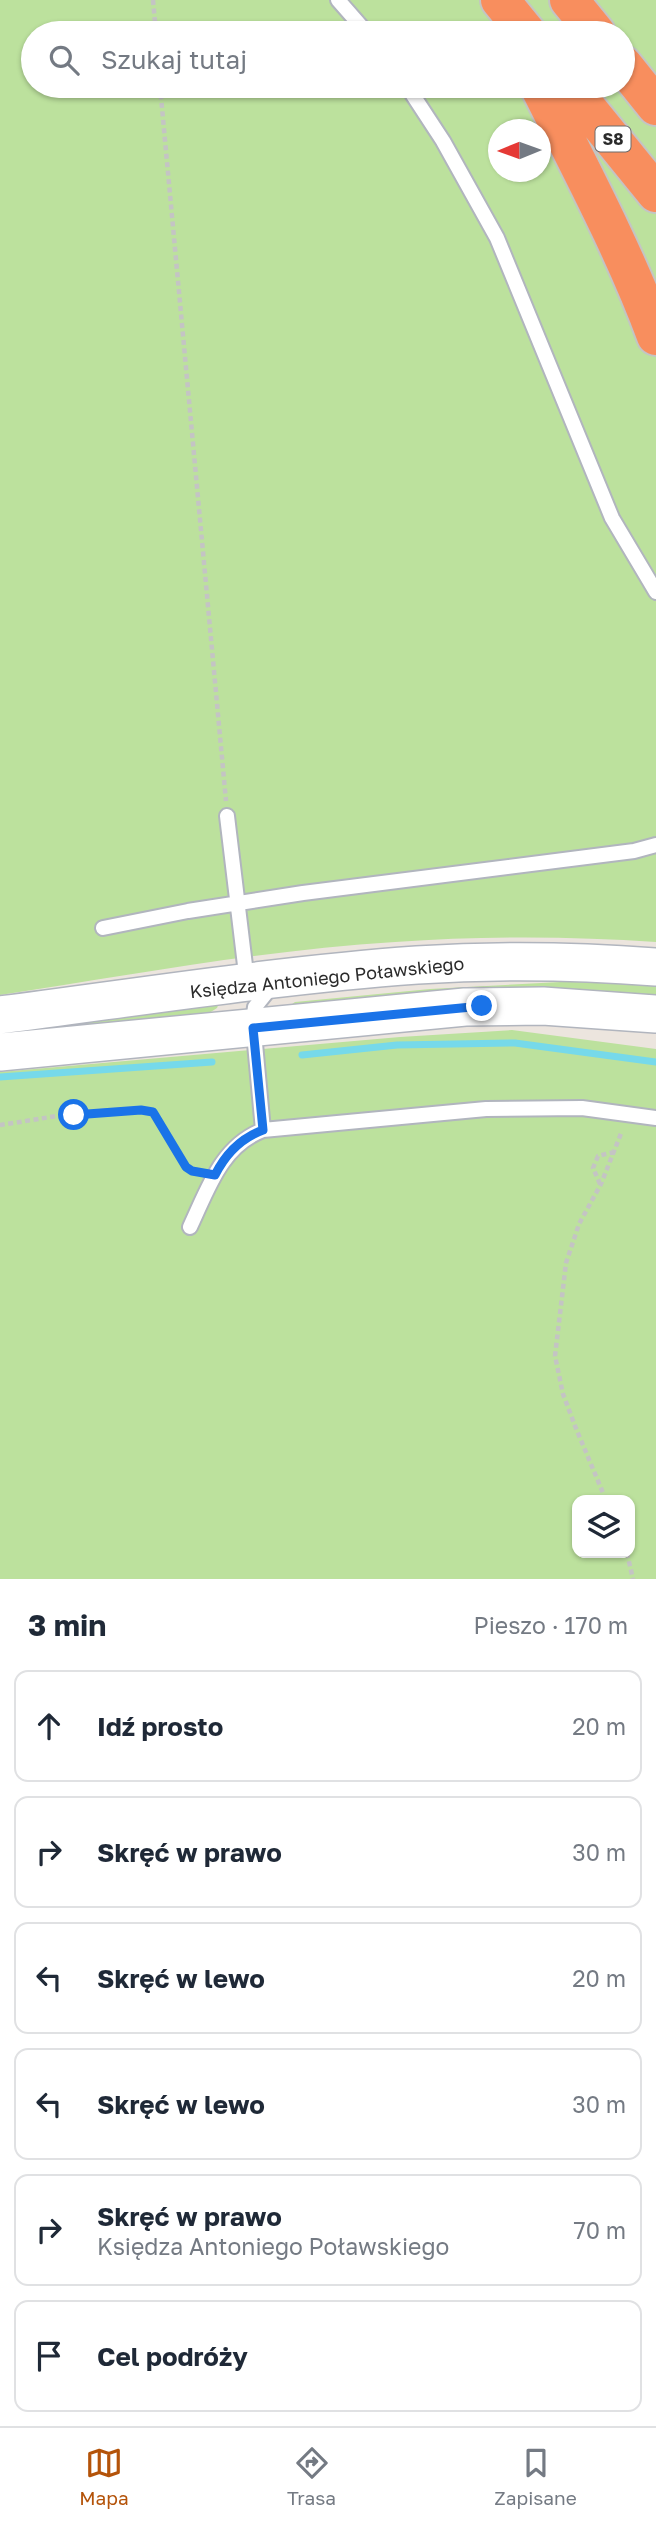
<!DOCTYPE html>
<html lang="pl">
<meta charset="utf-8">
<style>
body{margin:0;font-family:"Golos Text",sans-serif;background:#f6f6f7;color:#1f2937}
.controls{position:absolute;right:21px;bottom:21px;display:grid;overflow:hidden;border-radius:14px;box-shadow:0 2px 5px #0004}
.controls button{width:63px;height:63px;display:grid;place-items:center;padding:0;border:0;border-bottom:2px solid #e0e1e3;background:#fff;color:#1f2937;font:35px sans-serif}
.compass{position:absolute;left:488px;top:119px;width:63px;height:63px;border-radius:50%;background:#fff;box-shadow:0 2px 5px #0004;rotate:269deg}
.stop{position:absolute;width:21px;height:21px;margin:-16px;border:5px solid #1a73e8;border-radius:50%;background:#fff}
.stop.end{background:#1a73e8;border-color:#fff;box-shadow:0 2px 7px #0008}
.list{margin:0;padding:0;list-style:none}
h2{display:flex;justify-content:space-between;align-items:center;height:91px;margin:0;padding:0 28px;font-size:30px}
h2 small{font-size:23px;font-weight:400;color:#747a83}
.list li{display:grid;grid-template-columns:46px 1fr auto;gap:21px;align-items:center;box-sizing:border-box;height:112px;margin:0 14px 14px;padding:0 14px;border:2px solid #e0e1e3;border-radius:14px}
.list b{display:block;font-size:26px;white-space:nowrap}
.list p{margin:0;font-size:23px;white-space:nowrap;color:#747a83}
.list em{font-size:23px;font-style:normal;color:#747a83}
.icon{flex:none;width:38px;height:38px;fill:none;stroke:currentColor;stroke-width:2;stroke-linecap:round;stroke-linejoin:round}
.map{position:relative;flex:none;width:656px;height:1579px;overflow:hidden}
.search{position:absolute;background:#fff;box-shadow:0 2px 5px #0004;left:21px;right:21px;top:21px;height:77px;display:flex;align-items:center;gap:18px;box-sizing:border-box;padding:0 24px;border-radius:38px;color:#747a83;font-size:26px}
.sheet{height:847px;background:#fff}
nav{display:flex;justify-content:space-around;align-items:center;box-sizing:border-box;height:98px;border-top:2px solid #e0e1e3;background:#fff;font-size:19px;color:#747a83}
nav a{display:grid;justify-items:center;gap:4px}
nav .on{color:#b45309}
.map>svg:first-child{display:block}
</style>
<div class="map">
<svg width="656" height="1579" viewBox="0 0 656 1579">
<rect width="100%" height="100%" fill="#ece5de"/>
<path fill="#bce19d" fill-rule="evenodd" d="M0,0H656V942C569,936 483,936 395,942C263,950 131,975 0,995ZM33,33H623V86H33ZM498,130H540V172H498Z
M579,981L656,982V999L288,1007L295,1002L430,989Z
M219,1003L217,1008L203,1017L0,1036V1028Z
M512,1030L656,1049V1579H0V1072L400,1037ZM577,1500H630V1553H577Z"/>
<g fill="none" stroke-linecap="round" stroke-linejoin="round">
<path stroke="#76d9ea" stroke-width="7" d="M302,1055L397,1045L515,1043L656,1062
M0,1077L212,1062"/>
<g stroke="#b1b5be" stroke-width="18">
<path id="lane" d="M338,0L367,33
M407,86L443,141L497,238L612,518L656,592
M227,816L247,982
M103,928L188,911L303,893L634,851L656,845
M263,1130L253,1022L255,1007L271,987
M190,1227C208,1189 221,1146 263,1130L486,1109L582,1108L656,1118"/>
</g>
<g stroke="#b1b5be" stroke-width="40">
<path id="secondary" d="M0,1015C139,997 278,975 417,965C497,960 576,961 656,967
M0,1052L465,1007L543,1006L656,1014"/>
</g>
<g stroke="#c4c4c4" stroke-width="42">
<path id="highway" d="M500,0L527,33
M569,0L596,33
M623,65L656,106
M539,86C580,168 624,250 656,336
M569,86L656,193"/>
</g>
<path stroke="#c4c4c4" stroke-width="4.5" stroke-dasharray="5 3.5" stroke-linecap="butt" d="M153,0L156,33
M160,86L226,801
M0,1125C43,1119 111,1104 153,1112L186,1167L196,1172
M600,1184L593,1168L598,1156L614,1152
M606,1500L575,1426L563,1394L555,1356L566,1263L579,1224L601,1184L622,1131
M627,1553L633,1579"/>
<use href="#lane" stroke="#fff" stroke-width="14"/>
<use href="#secondary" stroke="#fff" stroke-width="37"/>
<use href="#highway" stroke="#f88e5e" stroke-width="38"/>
</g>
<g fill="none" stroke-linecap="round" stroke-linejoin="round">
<path stroke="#1a73e8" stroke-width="9" d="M74,1115L141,1110L153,1112L186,1167L192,1171L215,1175C226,1153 241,1138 263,1130L253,1028L482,1006"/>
</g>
<g text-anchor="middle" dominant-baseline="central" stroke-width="5" stroke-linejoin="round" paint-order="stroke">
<rect fill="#fff" stroke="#6b6b6b" stroke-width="2" x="595.5" y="126.5" width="35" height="25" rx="5"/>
<g font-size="16" font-weight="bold" fill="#2b2b2b">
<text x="613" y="139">S8</text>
</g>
<g font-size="18" fill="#2b2b2b" stroke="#fff">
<text transform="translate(327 977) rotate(-6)">Księdza Antoniego Poławskiego</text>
</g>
</g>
</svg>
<div class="controls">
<button><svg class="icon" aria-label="layers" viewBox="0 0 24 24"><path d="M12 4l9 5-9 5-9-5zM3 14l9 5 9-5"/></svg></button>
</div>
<svg class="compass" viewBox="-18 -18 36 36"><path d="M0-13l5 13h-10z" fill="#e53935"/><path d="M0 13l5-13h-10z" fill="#747a83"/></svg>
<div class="stop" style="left:74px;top:1115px"></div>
<div class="stop end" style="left:482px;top:1006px"></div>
<div class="search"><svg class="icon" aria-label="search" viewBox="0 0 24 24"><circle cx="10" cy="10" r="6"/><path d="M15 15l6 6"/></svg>Szukaj tutaj</div>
</div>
<section class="sheet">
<h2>3 min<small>Pieszo · 170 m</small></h2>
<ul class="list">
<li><svg class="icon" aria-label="ahead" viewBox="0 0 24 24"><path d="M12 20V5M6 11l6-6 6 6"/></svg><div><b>Idź prosto</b></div><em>20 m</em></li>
<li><svg class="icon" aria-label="right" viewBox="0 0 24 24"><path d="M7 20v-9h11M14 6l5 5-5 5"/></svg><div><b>Skręć w prawo</b></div><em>30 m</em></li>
<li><svg class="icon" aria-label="left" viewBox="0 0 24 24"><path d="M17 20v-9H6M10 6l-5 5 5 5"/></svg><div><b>Skręć w lewo</b></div><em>20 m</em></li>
<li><svg class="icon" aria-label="left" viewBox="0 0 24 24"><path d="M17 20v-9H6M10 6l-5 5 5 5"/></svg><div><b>Skręć w lewo</b></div><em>30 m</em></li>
<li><svg class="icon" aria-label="right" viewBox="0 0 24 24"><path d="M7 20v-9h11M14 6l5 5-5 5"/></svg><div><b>Skręć w prawo</b><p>Księdza Antoniego Poławskiego</p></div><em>70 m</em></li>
<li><svg class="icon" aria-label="arrive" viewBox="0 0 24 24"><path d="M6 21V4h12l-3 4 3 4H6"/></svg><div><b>Cel podróży</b></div></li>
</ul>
</section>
<nav>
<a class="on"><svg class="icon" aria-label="map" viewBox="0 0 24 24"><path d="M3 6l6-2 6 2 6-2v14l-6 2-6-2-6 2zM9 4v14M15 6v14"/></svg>Mapa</a>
<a><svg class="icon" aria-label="directions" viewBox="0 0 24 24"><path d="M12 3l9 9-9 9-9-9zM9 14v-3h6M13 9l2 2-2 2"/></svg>Trasa</a>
<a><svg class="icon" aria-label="saved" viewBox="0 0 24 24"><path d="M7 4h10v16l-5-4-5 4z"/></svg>Zapisane</a>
</nav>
